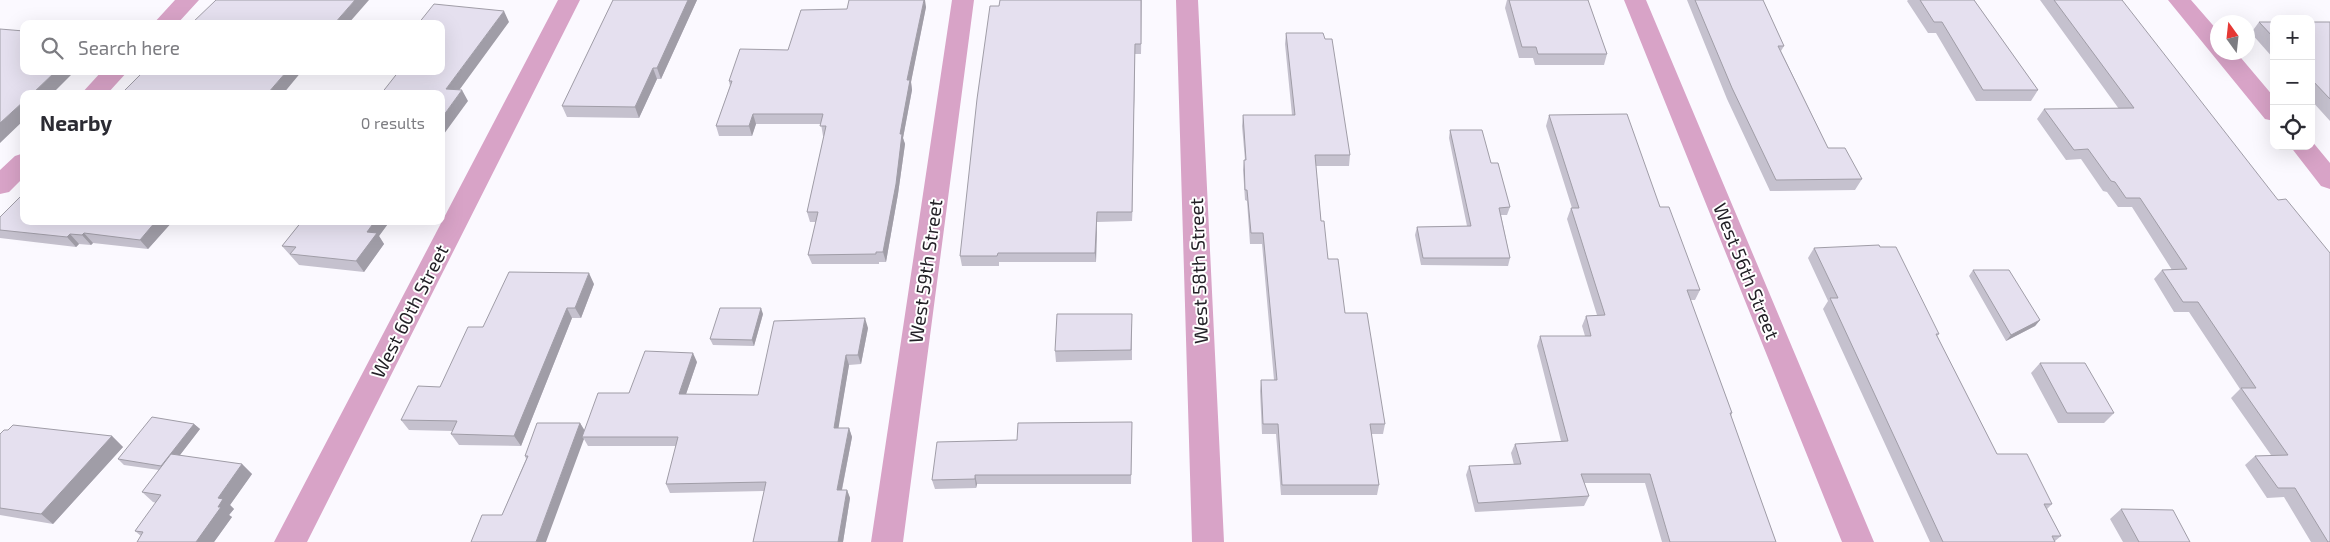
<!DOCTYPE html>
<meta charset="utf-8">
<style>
body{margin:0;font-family:"Exo 2",sans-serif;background:#f7f7f7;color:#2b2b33}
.controls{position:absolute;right:15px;top:15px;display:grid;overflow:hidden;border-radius:10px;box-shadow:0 5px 20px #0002}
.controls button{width:45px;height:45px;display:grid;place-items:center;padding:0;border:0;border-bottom:1px solid #e1e1e2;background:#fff;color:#2b2b33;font:25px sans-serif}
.compass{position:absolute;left:2210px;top:15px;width:45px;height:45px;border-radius:50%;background:#fff;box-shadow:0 5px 20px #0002;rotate:345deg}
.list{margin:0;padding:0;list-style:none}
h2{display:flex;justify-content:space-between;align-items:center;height:65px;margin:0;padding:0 20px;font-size:21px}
h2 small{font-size:16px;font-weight:400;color:#7c7c81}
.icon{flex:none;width:28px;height:28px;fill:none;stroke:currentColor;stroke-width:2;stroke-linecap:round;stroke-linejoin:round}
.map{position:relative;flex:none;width:2330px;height:542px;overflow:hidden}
.search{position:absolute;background:#fff;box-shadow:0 5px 20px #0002;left:20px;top:20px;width:425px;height:55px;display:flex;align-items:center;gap:12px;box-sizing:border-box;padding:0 18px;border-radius:10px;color:#7c7c81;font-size:19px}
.panel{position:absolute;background:#fff;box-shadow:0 5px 20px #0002;left:20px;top:90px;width:425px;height:135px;border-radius:10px}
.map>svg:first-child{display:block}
</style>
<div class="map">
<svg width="2330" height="542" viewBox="0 0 2330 542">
<rect width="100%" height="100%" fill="#fbf9ff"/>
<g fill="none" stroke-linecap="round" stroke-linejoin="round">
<path fill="#d8a3c7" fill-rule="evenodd" d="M175,0H199L177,24H153Z
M558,0H580L307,542H274Z
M952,0H974L903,542H871Z
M1176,0H1198L1224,542H1192Z
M1624,0H1646L1874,542H1842Z
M2168,0H2191L2218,31V52H2236L2274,97V121L2265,119Z
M102,71H128L107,94H81Z
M2311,140L2330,163V189L2321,186L2290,146H2311Z
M24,153V177L9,192L0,194V170L15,156Z"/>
</g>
<path fill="#c5c1ce" d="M613,0H697L661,79H657L639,118L567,117L562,106Z
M1142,0L1141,54H1135L1132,221L1097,222L1096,262H999V266H962L960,256L999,6Z
M1507,0H1588L1607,54L1604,65H1535L1533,58H1519L1505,8Z
M1687,0H1763L1784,46L1781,51L1828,148L1862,179L1855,190L1770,191L1727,99Z
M1908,0H1974L2038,90L2031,101H1976L1936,33H1928L1907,1Z
M2040,0H2122L2330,542H2311L2284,497L2267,498L2245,465L2255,456L2271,455L2231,398L2240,389L2189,312H2174L2154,279L2162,270H2172L2132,207H2118L2107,192L2103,191L2081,159L2066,160L2037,119L2044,109H2119Z
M926,7L911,82L912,90L903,138L905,144L898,194L886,262H879V264H812L808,255L816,222H810L807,212L824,136H823L821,124H756L752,136H719L716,126L730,86L729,81L788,50L847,9Z
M2259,22H2274V59L2251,33Z
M2311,22H2330V121L2311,100Z
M1286,33L1350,155L1349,166H1316L1321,221L1328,259L1345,313L1385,424L1383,434H1371L1379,485L1377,495H1281L1276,434H1262L1260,391L1261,380H1274L1262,244H1250L1247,201L1245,200L1243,170L1244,160H1245L1242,126L1243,115H1292L1285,44Z
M1549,115L1660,207L1700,290L1695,300H1690L1732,413L1731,416L1776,542H1662L1645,483H1584L1589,496L1584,506L1475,512L1466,475L1469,466L1514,465L1511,453L1515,444L1561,441L1537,346L1540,336H1585L1582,326L1586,316L1597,315L1567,219L1571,208H1572L1546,126Z
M1450,130L1491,163L1510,207L1507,215H1501L1510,258L1508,266L1421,265L1415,235L1417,227L1467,226L1449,138Z
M0,217L24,221H173L148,249L93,243L91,245L79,244L76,247L0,238Z
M302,221H390L379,236L384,244L364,272L299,265L282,246Z
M1814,248L1939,334L1937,336L1997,454L2052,504L2047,509L2061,536L2055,541V542H1930L1823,309L1828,301L1808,258Z
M1973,270L2040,320L2035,326L2006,341L1969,276Z
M594,284L581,318H572L521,446L459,445L451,434L453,431L409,430L401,420L440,387L483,327Z
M763,314L754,346L713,345L710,339Z
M1132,324V360L1056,362L1055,351Z
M868,328L861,364L849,365L838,428H849L852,437L842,490H847L850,498L843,542H753L764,491L670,493L666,484L676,446H588L584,439L502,515L526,459L525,456L580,423L585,431L629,393L697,362L686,394L758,395Z
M2040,363L2114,413L2104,423H2058L2031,373Z
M1132,422L1131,484H977L976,488L935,489L932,480L1017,440Z
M194,424L200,429L179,456L242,464L252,474L230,505L234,509L229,515L232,517L214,542H137L141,536L135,531L156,503L153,502L142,492L159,470L124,465L118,459Z
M8,430L112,436L123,447L53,524L0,515V434Z
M2121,509L2190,542H2123L2110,519Z"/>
<path fill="#a09da7" d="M355,0H369L348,24H334Z
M688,0H697L661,79L657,68Z
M924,0H925L926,7L911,82L912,90L903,138L905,144L898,194L886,262L883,252L907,80Z
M504,11L509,22L452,100L446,89Z
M1135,44V54L1132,221V212Z
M653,68L657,79L639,118L635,107Z
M56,71H75L52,94H32Z
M287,71H302L283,94H269L268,93Z
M462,90L468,101L441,138V119Z
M24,101V120L0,143V123Z
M753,114L756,124L752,136L749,126Z
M1097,212V222L1096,262L1095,253Z
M156,221H173L148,249L140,240Z
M375,221H390L379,236L384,244L364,272L356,261L367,232Z
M84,233L93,243L91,245L82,235Z
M70,234L79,244L76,247L67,237Z
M589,273L594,284L581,318L575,308Z
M567,308L572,318L521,446L514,436Z
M761,308L763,314L754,346L752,340Z
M865,318L868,328L861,364L858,355Z
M2040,320L2035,326L2006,341L2011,335Z
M693,353L697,362L683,403L679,394Z
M846,355L849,365L837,437L834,428Z
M580,423L586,433L582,437L584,439L546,542H536Z
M194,424L200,429L167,472L161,466Z
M849,428L852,437L840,499L837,490Z
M112,436L123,447L53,524L41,514Z
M242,464L252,474L230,505L234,509L229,515L232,517L214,542H196L218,507V498Z
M975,475L977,484L976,488L975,479Z
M847,490L850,498L843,542H838Z"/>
<path fill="#e5e0ef" stroke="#a09da7" d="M216,0H355L334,24H191Z
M613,0H688L657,68H653L635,107L562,106Z
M849,0H924L907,80H910L900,134H902L896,184L883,252H876V254L808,255L818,212H807L826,126H820L823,114H753L749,126H716L732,81H729L740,49L788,50L801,10L847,9Z
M1000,0H1141V44H1135L1132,212H1097L1095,253H998L997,256H960L977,99L990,6H999Z
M1509,0H1588L1607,54H1538L1536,47H1522Z
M1695,0H1763L1784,46H1778L1828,148H1845L1862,179L1776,180L1732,88Z
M1920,0H1974L2038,90H1983L1942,22H1934Z
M2054,0H2122L2278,200L2286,199L2330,253V542H2328L2295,488H2278L2255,456L2288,455L2241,388H2256L2198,302H2183L2162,270L2187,269L2140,198H2126L2115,182L2111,181L2088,149L2074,150L2044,109L2134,108Z
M434,4L504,11L446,89L462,90L441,119V94H381L399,71H441V24H418Z
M2259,22H2274V38Z
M2311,22H2330V99L2311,79Z
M0,29L24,31V71H56L32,94H24V101L0,123Z
M1286,33H1323L1325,39H1332L1350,155H1315L1321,221H1324L1328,259H1338L1345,313H1367L1385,424H1370L1379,485H1282L1278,424H1263L1261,380H1277L1263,233H1251L1247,190H1245L1244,160H1246L1243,115H1295Z
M144,71H287L268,93L270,94H121Z
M1627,114L1660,207H1669L1700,290H1687L1732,413H1730L1776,542H1670L1650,474H1581L1589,496L1478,503L1469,466L1521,464L1515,444L1568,441L1540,336H1591L1586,316L1605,315L1571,208H1579L1549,115Z
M1450,130H1482L1491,163H1498L1510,207L1499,208L1510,258H1423L1417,227L1471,226Z
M24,193V221H156L140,240L84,233L82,235L70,234L67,237L0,230V217Z
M302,221H375L367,232L377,233L356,261L290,254L296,247L282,246Z
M1879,245L1880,247H1896L1939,334H1936L1997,454H2027L2052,504H2044L2061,536H2052L2055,542H1943L1830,298H1838L1814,248Z
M1973,270H2009L2040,320L2011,335Z
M509,272L589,273L575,308H567L514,436L451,434L457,421L401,420L418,386L440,387L468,327H483Z
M720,308H761L752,340L710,339Z
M1057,314H1132L1131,350L1055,351Z
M865,318L858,355H846L834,428H849L837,490H847L838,542H753L766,482L666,484L678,437H582L598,393H629L645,351L693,353L679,394L758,395L774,321Z
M2040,363H2085L2114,413H2067Z
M152,417L194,424L161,466L118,459Z
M1132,422L1131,475H975V479L932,480L937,442L1017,440L1018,423Z
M537,423H580L536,542H471L482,515H502L528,456H525Z
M13,425L112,436L41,514L0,508V434L4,430H8Z
M171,454L242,464L218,498L223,499L218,507H221L196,542H137L143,532L135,531L161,495L142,492Z
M2121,509L2173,510L2190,542H2139Z"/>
<g text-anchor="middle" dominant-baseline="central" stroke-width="4" stroke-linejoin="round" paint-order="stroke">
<g font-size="19" fill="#232127" stroke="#fff">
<text transform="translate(925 271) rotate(-82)">West 59th Street</text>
<text transform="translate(1198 271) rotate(-92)">West 58th Street</text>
<text transform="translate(1747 271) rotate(68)">West 56th Street</text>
<text transform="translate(409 311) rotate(-63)">West 60th Street</text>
</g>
</g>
</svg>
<div class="controls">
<button>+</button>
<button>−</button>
<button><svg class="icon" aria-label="locate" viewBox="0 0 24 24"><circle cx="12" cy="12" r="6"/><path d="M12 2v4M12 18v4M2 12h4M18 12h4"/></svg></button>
</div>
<svg class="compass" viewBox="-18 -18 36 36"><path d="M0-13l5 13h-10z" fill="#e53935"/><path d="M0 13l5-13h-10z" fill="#7c7c81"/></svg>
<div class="search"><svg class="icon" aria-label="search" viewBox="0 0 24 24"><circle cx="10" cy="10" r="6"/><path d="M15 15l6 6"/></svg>Search here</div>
<section class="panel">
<h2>Nearby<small>0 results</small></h2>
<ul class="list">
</ul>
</section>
</div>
